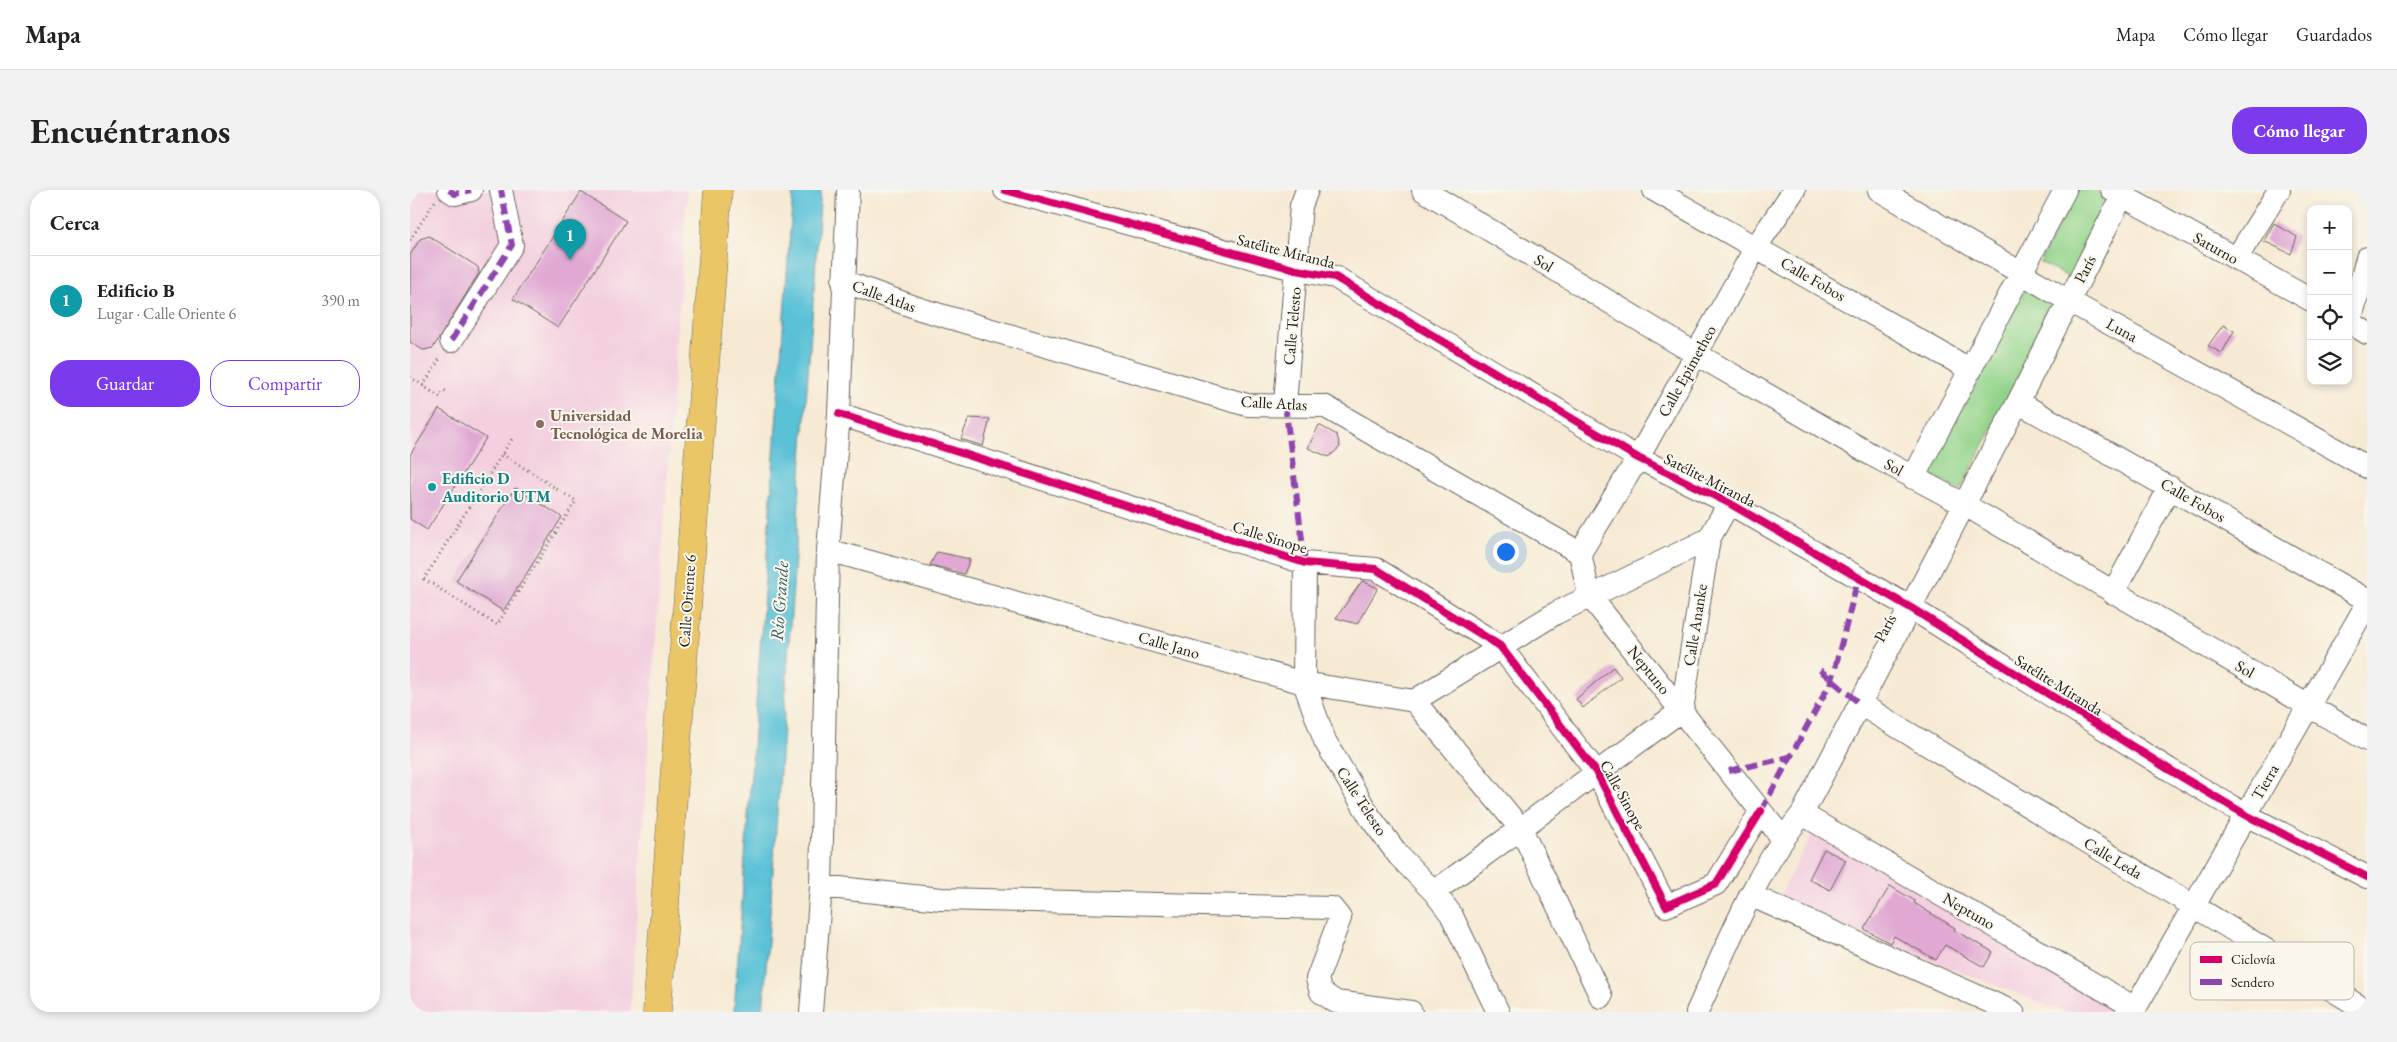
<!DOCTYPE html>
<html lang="es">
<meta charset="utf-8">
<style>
body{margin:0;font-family:"EB Garamond",serif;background:#f2f2f2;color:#222}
.controls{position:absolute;right:15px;top:15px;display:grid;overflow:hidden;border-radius:10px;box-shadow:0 2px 8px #0003}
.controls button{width:45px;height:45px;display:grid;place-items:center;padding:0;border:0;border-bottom:1px solid #e0e0e0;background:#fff;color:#222;font:25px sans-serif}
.you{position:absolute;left:1095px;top:361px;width:18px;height:18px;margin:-12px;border:4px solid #fff;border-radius:50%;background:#1a73e8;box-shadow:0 0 0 8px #1a73e833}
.badge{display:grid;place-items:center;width:32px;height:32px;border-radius:50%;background:#7c3aed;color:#fff;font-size:16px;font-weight:700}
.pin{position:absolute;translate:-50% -41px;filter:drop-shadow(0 1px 2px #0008)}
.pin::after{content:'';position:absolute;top:26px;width:18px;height:15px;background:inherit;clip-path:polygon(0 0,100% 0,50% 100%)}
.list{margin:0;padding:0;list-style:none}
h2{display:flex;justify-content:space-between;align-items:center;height:65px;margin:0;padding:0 20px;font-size:21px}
h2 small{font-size:16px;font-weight:400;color:#767676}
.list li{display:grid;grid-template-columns:32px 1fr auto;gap:15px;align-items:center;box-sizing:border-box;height:90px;padding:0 20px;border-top:1px solid #e0e0e0}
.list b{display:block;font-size:19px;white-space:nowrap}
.list p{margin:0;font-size:16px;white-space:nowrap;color:#767676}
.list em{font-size:16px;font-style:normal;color:#767676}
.actions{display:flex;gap:10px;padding:15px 20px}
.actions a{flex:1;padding:11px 0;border:1px solid #7c3aed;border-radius:20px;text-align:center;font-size:18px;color:#7c3aed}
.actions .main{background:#7c3aed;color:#fff}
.icon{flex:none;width:28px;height:28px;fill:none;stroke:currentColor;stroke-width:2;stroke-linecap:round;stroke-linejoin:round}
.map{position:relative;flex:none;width:1957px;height:822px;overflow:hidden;border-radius:20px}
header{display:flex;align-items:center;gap:30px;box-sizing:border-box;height:70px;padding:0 25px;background:#fff;border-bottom:1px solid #e0e0e0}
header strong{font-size:24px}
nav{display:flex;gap:28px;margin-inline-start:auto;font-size:18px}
.intro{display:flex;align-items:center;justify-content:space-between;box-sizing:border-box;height:120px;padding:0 30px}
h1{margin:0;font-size:35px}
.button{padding:12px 22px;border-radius:20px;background:#7c3aed;color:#fff;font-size:18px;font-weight:700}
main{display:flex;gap:30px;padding:0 30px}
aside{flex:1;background:#fff;border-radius:20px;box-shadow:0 2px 8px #0003}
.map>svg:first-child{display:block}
</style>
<header>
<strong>Mapa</strong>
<nav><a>Mapa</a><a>Cómo llegar</a><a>Guardados</a></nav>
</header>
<div class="intro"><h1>Encuéntranos</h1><a class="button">Cómo llegar</a></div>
<main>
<aside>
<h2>Cerca<small></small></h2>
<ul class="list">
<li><span class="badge" style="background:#0f9aa8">1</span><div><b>Edificio B</b><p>Lugar · Calle Oriente 6</p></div><em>390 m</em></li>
</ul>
<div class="actions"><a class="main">Guardar</a><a>Compartir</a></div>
</aside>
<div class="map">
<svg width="1957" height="822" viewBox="0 0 1957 822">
<rect width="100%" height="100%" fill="#fbf7ec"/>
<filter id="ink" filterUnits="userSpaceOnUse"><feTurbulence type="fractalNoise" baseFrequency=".02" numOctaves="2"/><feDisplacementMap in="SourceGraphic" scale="10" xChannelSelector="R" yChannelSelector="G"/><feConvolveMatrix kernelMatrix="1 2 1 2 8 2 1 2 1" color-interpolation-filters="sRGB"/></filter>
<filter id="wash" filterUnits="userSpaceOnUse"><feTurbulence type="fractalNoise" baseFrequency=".0096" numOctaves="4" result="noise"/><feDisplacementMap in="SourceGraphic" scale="20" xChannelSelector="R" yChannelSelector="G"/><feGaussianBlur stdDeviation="1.12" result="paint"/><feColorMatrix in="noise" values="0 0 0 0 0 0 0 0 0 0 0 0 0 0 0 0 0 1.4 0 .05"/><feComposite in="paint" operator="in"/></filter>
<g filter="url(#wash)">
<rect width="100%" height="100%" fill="#f6ead4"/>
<path fill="#f3cfe0" d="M0,0H277L220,822H0Z
M1404,641L1701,818L1699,822H1654L1367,710Z"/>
<path fill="#93d48b" stroke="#587854" d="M1667,0H1693L1701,4L1658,87L1630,72Z
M1614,92L1650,110L1550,300L1514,282Z"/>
<path fill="#5ac1d7" stroke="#3b6e7a" d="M383,0H411L353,822H324Z"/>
<g id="blocks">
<path fill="#e0a8d3" d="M171,2L216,31L148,138L103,109Z
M1864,33L1887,47L1881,64L1854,51Z
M19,46L68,77L69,83L23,158L13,160L0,152V65L10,49Z
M1813,135L1824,141L1812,163L1798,156Z
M29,219L76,248L17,340L0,329V265Z
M559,228L580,229L573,256L551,249Z
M909,235L927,245L930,257L919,267L898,258Z
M105,298L152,327L93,421L46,391Z
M527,362L560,369L554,384L520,375Z
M952,391L968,398L947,434L926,428Z
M1203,477L1211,487L1173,518L1166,509Z
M1414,659L1436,670L1420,700L1399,689Z
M1480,696L1505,711L1504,713L1545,738L1544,740L1583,762L1574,777L1535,755L1526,770L1484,746L1480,753L1454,739Z"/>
</g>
</g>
<g filter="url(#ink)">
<use href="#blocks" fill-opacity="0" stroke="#68645c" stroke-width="1"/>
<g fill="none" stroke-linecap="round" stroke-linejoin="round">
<g stroke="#68645c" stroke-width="24">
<path id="minor" d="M39,0L45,4L61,0
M595,0L887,80L925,87L1228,268L1319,313L1501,418L1760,580L1836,625L1957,687
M1013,0L1286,164L1462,265L1555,315L1957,550
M1244,0L1561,180
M1469,0L1659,111L1957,277
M1702,0L1901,110
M1826,69L1869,0
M433,91L510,119L837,215L914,216L1170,363L1179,405L1373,649
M1938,131L1957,143
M1940,132L1957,68
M41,151L102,55L91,0
M1608,212L1957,410
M875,214L891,16L897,0
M429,224L895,373L966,379L1090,456L1187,583L1256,716L1306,694L1351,621
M1503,288L1655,0
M418,360L894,493L1004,511L1146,423L1299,349L1319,313
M1170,363L1228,268L1346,57L1384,0
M895,373L894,493L915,551L960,627L989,666L1024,702L1041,724L1088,822
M1703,403L1760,297
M1004,511L1111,639L1191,807
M1450,514L1957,821
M1392,624L1725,818
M411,696L531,709L922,718L930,728L907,789L911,802L926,812L1001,822
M1024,702L1272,520L1299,349
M1340,705L1603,822
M401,822L411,696L418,360L429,224L438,0
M1287,822C1318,754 1345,682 1392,624L1608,212L1715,0
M1723,822L1957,414"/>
</g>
<g stroke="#68645c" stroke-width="29">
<path id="major" d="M247,822L308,0"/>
</g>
<path stroke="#68645c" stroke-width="3" stroke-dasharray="1 4" stroke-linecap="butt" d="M0,50L25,11
M0,187L30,207L34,200L38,203
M13,196L31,167
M92,264L166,311L87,435L14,389L92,264L102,249"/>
<use href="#minor" stroke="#fff" stroke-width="22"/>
<use href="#major" stroke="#ebc669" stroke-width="28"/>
<path stroke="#8e44ad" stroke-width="6" stroke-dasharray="12 6" stroke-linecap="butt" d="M39,0L45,4L61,0
M41,151L102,55L91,0
M875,214L895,373
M1410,480L1450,514
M1319,581L1379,567
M1351,621L1422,490L1448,389"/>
<g stroke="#fbf7ec" stroke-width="11">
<path id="cycleway" d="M595,0L887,80L925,87L1228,268L1319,313L1501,418L1760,580L1836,625L1957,687
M429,224L895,373L966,379L1090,456L1187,583L1256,716L1306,694L1351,621"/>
</g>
<use href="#cycleway" stroke="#d6006c" stroke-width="8"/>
</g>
</g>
<circle fill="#8d6e63" stroke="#fbf7ec" stroke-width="2" cx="130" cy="234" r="5"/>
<circle fill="#0f9aa8" stroke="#fbf7ec" stroke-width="2" cx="22" cy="297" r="5"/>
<g text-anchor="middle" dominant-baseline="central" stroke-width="4" stroke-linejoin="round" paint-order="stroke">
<g font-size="16" fill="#1c1c1c" stroke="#fbf7ec">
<text transform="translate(1806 58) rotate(29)">Saturno</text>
<text transform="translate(876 61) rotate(14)">Satélite Miranda</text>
<text transform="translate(1134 73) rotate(31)">Sol</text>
<text transform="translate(1675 79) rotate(-63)">París</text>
<text transform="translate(1403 89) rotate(30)">Calle Fobos</text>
<text transform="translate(474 106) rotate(20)">Calle Atlas</text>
<text transform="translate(882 136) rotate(-85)">Calle Telesto</text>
<text transform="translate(1712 140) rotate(29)">Luna</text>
<text transform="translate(1277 181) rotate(-61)">Calle Epimetheo</text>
<text transform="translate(864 213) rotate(3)">Calle Atlas</text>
<text transform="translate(1484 277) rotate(29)">Sol</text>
<text transform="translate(1300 290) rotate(27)">Satélite Miranda</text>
<text transform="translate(1783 310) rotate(30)">Calle Fobos</text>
<text transform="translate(860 347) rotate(17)">Calle Sinope</text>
<text transform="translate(277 411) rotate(-86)">Calle Oriente 6</text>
<text transform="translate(1285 435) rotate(-81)">Calle Ananke</text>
<text transform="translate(1475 438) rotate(-62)">París</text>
<text transform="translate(759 455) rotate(16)">Calle Jano</text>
<text transform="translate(1835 479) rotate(30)">Sol</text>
<text transform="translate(1239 480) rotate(51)">Neptuno</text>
<text transform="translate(1649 495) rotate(32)">Satélite Miranda</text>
<text transform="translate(1855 592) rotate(-60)">Tierra</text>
<text transform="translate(1213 605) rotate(61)">Calle Sinope</text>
<text transform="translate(952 611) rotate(57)">Calle Telesto</text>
<text transform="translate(1703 668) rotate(31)">Calle Leda</text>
<text transform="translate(1559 721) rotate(30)">Neptuno</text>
</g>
<g font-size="16" font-weight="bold" fill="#785e54" stroke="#fbf7ec" text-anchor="start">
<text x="140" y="225">Universidad<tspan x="140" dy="18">Tecnológica de Morelia</tspan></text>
</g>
<g font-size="16" font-weight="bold" fill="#0d838f" stroke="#fbf7ec" text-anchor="start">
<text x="32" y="288">Edificio D<tspan x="32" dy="18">Auditorio UTM</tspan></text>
</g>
<g font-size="18" font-style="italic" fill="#355e67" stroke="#fbf7ec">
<text transform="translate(369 411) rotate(-86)">Río Grande</text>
</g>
</g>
<rect x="1780" y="752" width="164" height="58" rx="8" fill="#fbf7ec" stroke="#b8b5ae" stroke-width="1"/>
<rect x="1790" y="766" width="22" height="7" fill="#d6006c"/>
<rect x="1790" y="789" width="22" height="6" fill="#8e44ad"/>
<g font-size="14" fill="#1c1c1c">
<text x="1821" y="774">Ciclovía</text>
<text x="1821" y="797">Sendero</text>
</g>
</svg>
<div class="controls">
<button>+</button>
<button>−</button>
<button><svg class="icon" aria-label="locate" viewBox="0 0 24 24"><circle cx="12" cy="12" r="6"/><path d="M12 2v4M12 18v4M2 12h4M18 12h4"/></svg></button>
<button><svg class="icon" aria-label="layers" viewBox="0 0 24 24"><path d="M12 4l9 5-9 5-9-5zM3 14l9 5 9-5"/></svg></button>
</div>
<div class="you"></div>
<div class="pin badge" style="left:160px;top:70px;background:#0f9aa8">1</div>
</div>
</main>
